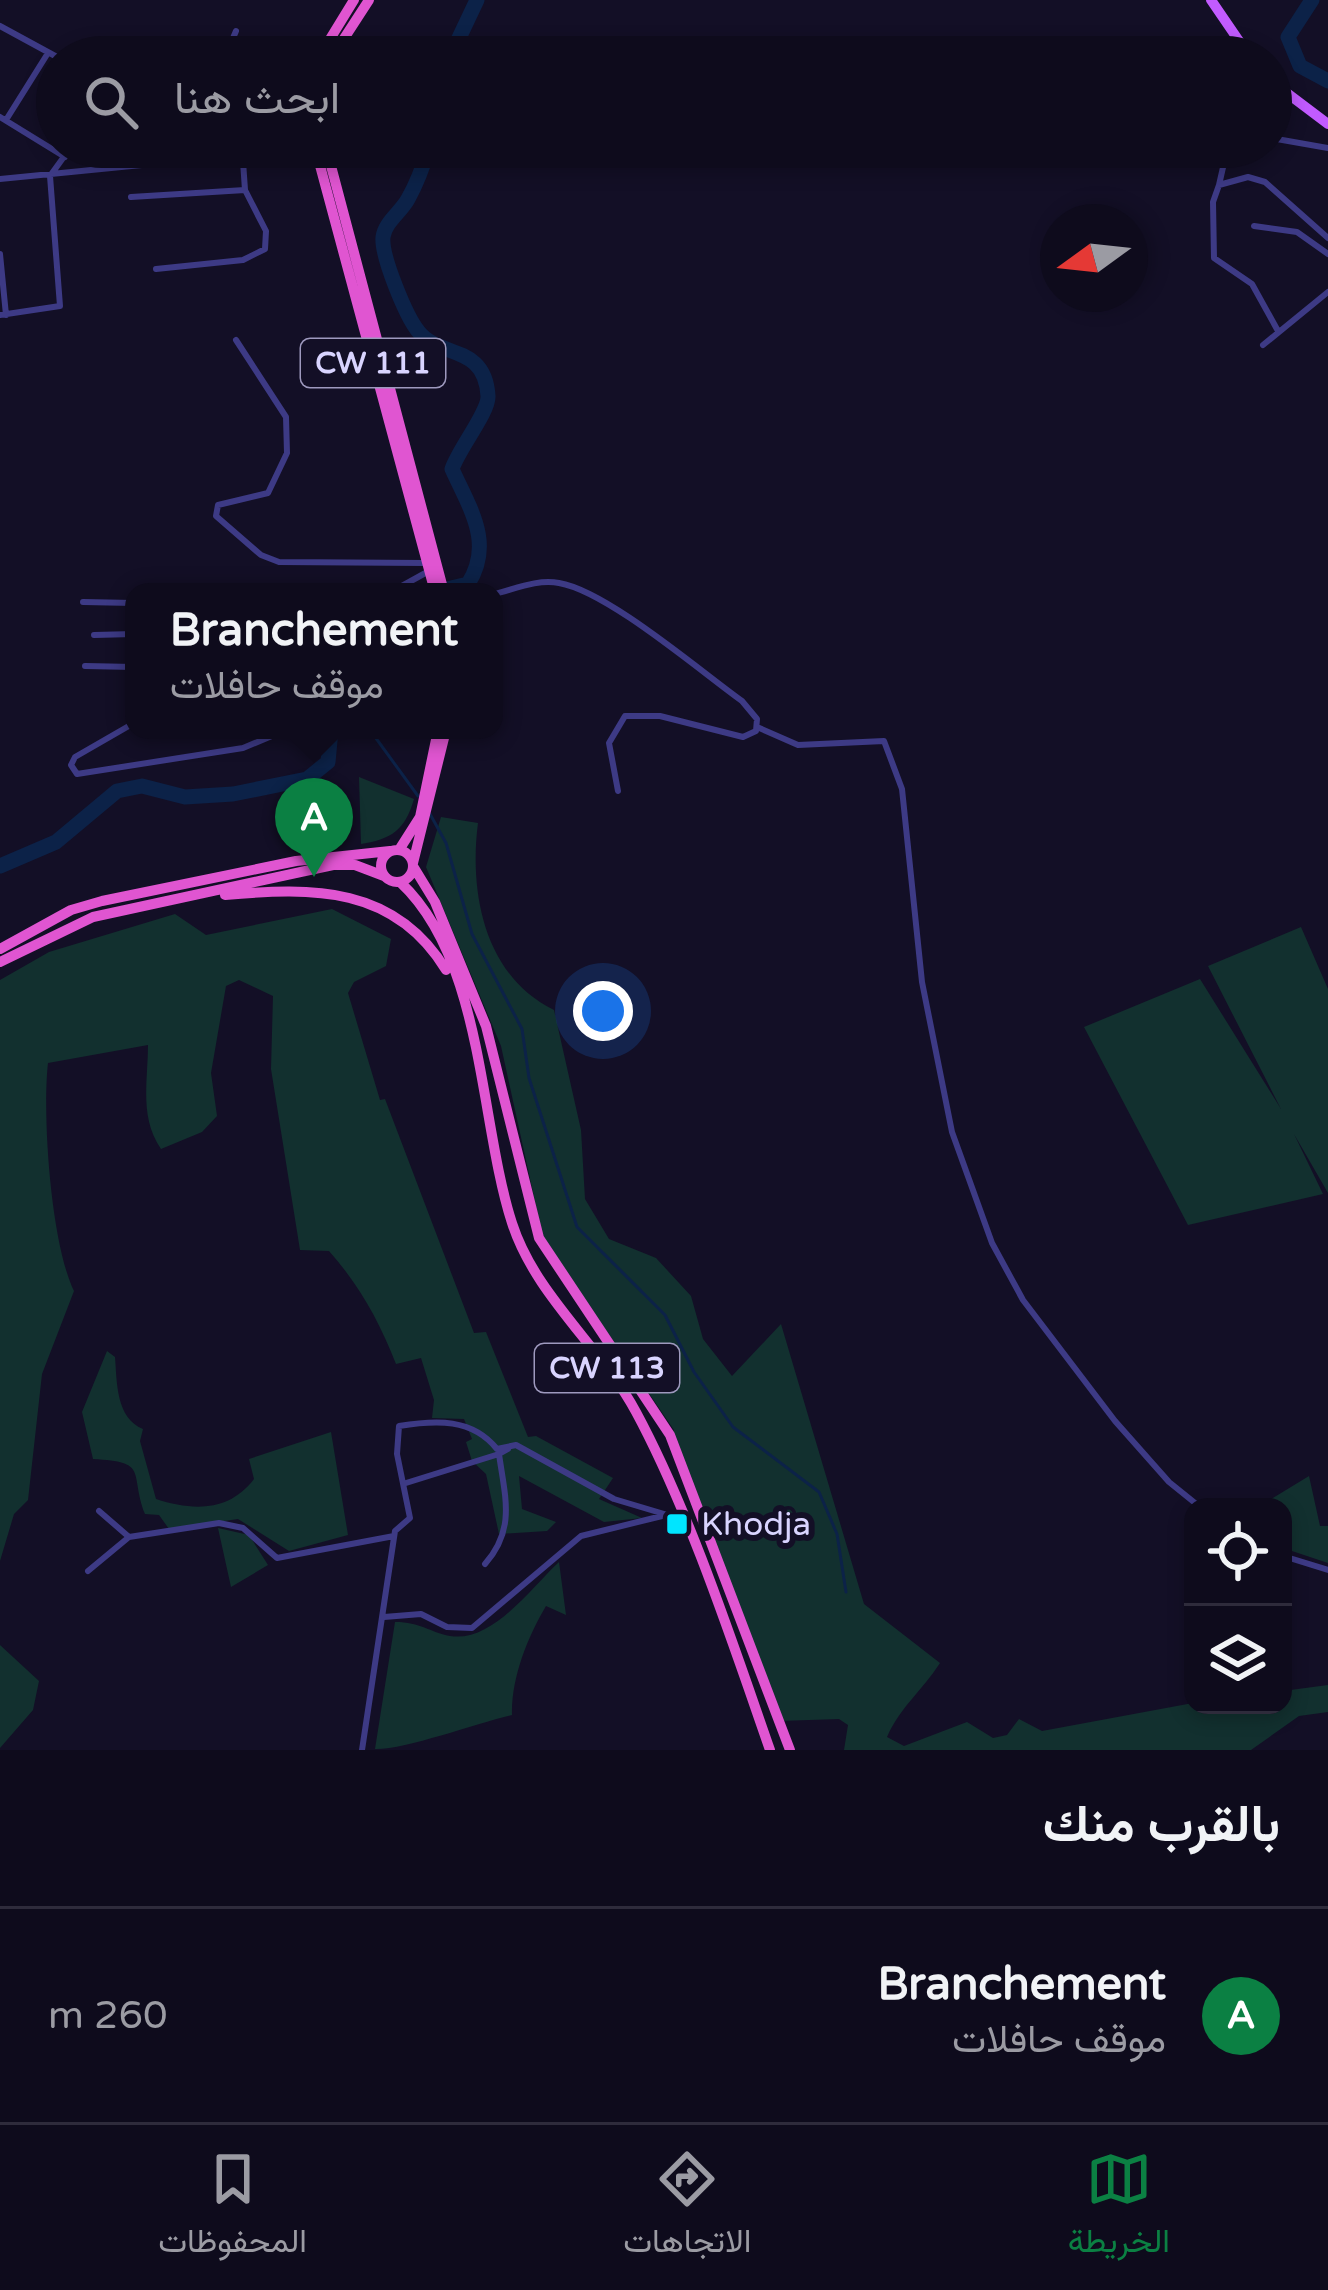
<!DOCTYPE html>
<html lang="ar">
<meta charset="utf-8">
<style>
body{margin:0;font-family:"Varela Round",Vazirmatn,sans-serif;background:#1c1929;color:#f1f3f6;direction:rtl}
.controls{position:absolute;right:36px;bottom:36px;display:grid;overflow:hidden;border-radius:24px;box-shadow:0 6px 18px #0003}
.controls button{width:108px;height:108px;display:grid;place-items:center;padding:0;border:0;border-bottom:3px solid #2e2b3b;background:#0e0b1c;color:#f1f3f6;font:60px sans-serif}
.compass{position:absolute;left:1040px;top:204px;width:108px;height:108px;border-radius:50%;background:#0e0b1c;box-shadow:0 6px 18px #0003;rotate:255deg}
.you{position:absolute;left:603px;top:1011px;width:42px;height:42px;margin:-30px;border:9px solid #fff;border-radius:50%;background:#1a73e8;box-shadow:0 0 0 18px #1a73e833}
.badge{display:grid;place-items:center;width:78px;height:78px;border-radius:50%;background:#0b8043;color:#fff;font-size:39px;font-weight:700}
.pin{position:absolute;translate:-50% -99px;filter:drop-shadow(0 3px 6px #0008)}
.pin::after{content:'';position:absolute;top:63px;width:42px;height:36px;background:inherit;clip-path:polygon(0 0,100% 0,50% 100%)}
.popup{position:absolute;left:125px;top:583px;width:378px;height:156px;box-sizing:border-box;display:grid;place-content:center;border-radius:24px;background:#0e0b1c;filter:drop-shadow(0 3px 9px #0005);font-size:39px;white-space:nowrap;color:#9b9ba3}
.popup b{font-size:45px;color:#f1f3f6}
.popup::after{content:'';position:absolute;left:50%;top:100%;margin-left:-24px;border:24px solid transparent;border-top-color:#0e0b1c}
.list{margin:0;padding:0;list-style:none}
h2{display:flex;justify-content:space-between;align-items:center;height:156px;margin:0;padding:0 48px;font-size:51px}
h2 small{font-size:39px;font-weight:400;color:#9b9ba3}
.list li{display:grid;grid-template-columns:78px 1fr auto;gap:36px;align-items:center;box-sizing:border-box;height:216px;padding:0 48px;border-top:3px solid #2e2b3b}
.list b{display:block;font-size:45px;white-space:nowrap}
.list p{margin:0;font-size:39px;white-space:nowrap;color:#9b9ba3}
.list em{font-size:39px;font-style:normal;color:#9b9ba3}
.icon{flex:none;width:66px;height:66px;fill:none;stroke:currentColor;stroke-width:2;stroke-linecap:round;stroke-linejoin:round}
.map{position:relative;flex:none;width:1328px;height:1750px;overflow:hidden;direction:ltr}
.search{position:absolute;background:#0e0b1c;box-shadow:0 6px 18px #0003;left:36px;right:36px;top:36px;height:132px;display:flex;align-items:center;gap:30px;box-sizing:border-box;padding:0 42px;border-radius:66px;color:#9b9ba3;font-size:45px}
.sheet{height:372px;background:#0e0b1c}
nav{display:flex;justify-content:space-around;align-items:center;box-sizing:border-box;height:168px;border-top:3px solid #2e2b3b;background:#0e0b1c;font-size:33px;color:#9b9ba3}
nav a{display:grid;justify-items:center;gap:6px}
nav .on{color:#0b8043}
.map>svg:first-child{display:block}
</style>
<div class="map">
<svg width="1328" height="1750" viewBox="0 0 1328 1750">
<rect width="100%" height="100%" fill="#130f26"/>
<path fill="#12302f" d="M359,777L414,799C405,830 392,839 361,844Z
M441,817L478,823C469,892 484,976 554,1010L581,1130L585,1199L609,1239L656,1258L691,1296L703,1339L732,1376L781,1324L864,1604L940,1663C922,1691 901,1706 887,1737L904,1746L967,1722L993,1738L1007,1735L1019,1719L1042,1731L1193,1703L1283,1705V1691L1328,1685V1712L1299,1716L1251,1750H844L848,1725L839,1719L779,1721L670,1435L674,1430L543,1238L501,1046L426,867Z
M332,909L391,939L386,966L354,982L348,993L380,1100L385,1099L474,1333L486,1332L528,1437L536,1436L613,1478L599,1499L642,1518L604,1522L519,1476L522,1509L556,1522L547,1531L499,1534L486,1474L472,1461L466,1442L472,1439L464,1419L432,1418L434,1400L421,1358L396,1364C379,1321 360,1286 329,1251L300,1250L271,1069L273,996L239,980L226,986L211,1073L217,1116L202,1132L161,1149C139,1117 148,1081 148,1045L48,1063C42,1116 51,1244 74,1291L42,1374L28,1500L14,1514L0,1561V980L49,952L175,914L206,935Z
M1301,927L1328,989V1193L1294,1134L1323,1194L1188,1225L1084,1027L1200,979L1281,1109L1208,966Z
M107,1351L115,1357C117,1383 116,1418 143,1429L140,1441L156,1499C193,1511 229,1512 254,1479L249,1459L331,1432L348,1535L289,1551L238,1519L169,1529L159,1515L145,1514C129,1472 150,1462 93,1459L82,1412Z
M1309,1476L1320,1526H1328V1563L1283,1548V1507H1258Z
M218,1528L249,1535L268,1565L231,1587Z
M559,1562L566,1615L546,1606C527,1638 511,1679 512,1715C477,1723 404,1750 375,1749L395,1622C421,1622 429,1632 450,1636C492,1643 531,1588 559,1562Z
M0,1645L39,1681L33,1710L0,1748Z"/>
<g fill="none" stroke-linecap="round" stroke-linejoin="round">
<path stroke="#0c2248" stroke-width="3" d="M370,730L418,796
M430,814L446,843L472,934L522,1029L529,1078L577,1227L665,1315L694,1372L733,1427L819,1492L837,1534L846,1592"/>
<path stroke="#0c2248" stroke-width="15" d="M1312,0L1288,37L1300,66L1328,81
M450,57L477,0
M429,147C424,164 417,183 408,199C401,212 385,222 383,237C381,256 406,316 418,331C439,359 485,343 488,396C489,412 459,448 452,469C470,509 494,543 468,584L434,592
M0,866L56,842L117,791L142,786L185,797L233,794L307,779L328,762L331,730"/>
<path stroke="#3d3a85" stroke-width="6" d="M0,26L57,57
M225,57L236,31
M267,57L269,50
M0,117L65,157
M6,120L48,53
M1271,138L1328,148
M1241,147L1224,163L1219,185L1248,177L1265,182L1328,238
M176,163L185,147
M0,179L313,148
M1219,185L1213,202L1214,258L1252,284L1278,331
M131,197L245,190
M1254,226L1297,232L1328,254
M0,254L6,315
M156,269L243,260L265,249L266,231L245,190L242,147
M0,315L60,306L50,176L71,147
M236,340L286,417L287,453L268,493L218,505L216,516L261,555L279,562L426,563
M1263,345L1328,292
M391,592L429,571
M494,594C515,589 537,579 559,583C607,591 700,671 742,701L757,719L756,731L743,737L660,716H625L609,743L618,791
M83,602L134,603
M94,635L134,634
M85,666L134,667
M134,723L75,757L71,765L77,774L243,748L286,730
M757,727L798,745L884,741L902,789L922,982L952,1132L992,1243L1023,1300L1115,1421L1169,1482L1200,1507
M406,1483L499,1454
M99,1511L129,1537
M1283,1556L1328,1570
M485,1564C516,1529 505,1497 499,1454L508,1449
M88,1571L129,1537L219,1523L243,1528L277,1558L394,1536
M384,1617L421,1614L447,1627L472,1628L581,1536L662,1516
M362,1750L395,1531L410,1518L397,1454L399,1426C436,1420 472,1418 497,1449L516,1445L614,1499L681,1519"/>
<path stroke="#c25bff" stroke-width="10" d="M1211,0L1250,57
M1271,81L1328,124"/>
<path stroke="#e055d1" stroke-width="10" d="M319,57L354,0
M332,57L369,0
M315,147L435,592
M326,147L444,592
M381 866a16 16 0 1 1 32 0a16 16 0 1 1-32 0Z
M399,850L420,817L438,730
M413,863L446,730
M413,866L435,902L486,1026L539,1238L670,1435L790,1750
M400,882C484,960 479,1121 512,1223C535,1295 601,1347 636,1412C689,1510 733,1644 770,1750
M225,895C313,887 395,886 446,970
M0,949L71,910L102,901L296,861L390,851
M0,962L93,917L333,865H355L384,876"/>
</g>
<rect fill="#00e5ff" stroke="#130f26" stroke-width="4.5" x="665" y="1512" width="24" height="24" rx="6"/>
<g text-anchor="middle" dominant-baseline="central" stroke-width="12" stroke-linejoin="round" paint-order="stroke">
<g fill="#130f26" stroke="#9e99be" stroke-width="3">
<rect x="301" y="339" width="144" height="48" rx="9"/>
<rect x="535" y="1344" width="144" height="48" rx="9"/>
</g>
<g font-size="30" font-weight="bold" fill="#d9d4ff">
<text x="373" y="363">CW 111</text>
<text x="607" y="1368">CW 113</text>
</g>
<g font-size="33" fill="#d9d4ff" stroke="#130f26" text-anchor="start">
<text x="701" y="1524">Khodja</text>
</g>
</g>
</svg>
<div class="controls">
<button><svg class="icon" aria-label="locate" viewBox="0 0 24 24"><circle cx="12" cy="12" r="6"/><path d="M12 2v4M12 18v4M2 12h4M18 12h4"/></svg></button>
<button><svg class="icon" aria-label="layers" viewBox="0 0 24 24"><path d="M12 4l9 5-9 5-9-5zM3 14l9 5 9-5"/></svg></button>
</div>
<svg class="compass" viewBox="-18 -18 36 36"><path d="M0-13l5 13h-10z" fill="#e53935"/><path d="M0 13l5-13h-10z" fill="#9b9ba3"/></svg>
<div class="you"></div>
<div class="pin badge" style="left:314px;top:877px">A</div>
<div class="popup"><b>Branchement</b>موقف حافلات</div>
<div class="search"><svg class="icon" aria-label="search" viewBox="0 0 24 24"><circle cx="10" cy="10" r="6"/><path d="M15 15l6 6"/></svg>ابحث هنا</div>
</div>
<section class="sheet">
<h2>بالقرب منك<small></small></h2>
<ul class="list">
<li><span class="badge">A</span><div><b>Branchement</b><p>موقف حافلات</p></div><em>260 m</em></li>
</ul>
</section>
<nav>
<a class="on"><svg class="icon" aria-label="map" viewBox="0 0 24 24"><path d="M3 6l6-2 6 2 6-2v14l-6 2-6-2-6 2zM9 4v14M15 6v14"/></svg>الخريطة</a>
<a><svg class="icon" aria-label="directions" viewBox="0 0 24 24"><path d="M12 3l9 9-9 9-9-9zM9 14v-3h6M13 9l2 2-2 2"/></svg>الاتجاهات</a>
<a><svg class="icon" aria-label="saved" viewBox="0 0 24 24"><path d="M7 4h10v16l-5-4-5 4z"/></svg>المحفوظات</a>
</nav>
